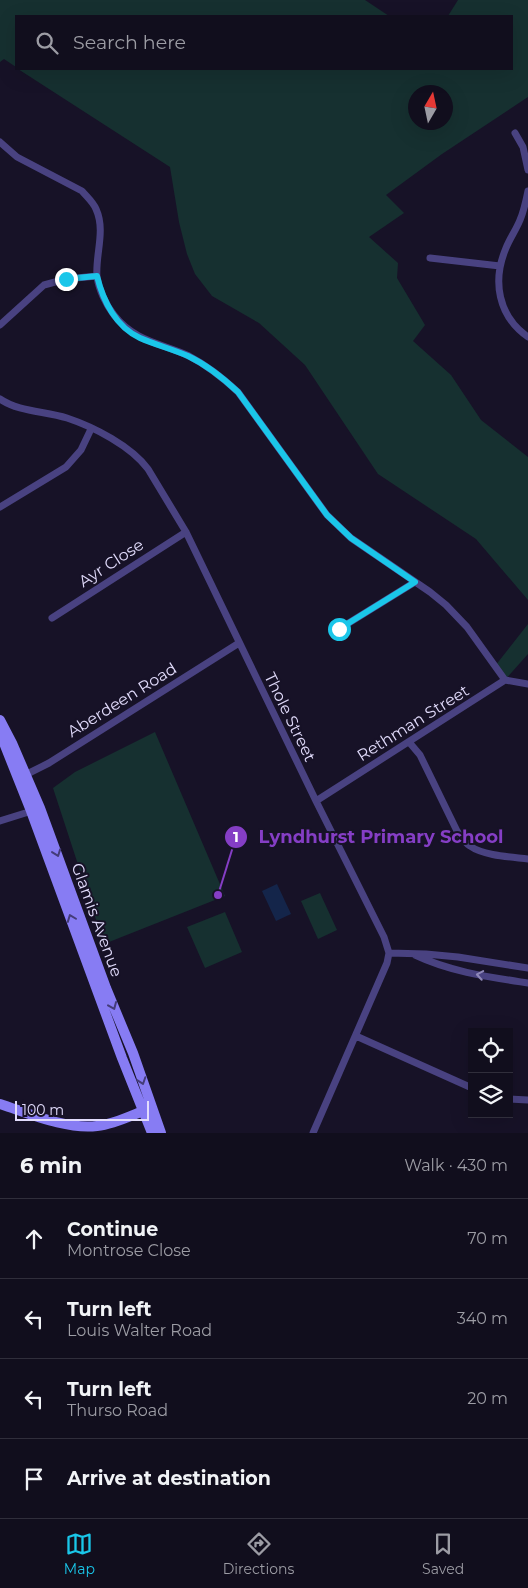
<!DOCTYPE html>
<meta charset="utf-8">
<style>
body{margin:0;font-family:Montserrat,sans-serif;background:#1e1c2a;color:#f1f3f6}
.controls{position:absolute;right:15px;bottom:15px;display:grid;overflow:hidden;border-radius:0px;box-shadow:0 5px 20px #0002}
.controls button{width:45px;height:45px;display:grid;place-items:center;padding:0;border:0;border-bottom:1px solid #302e3b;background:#110e1d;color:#f1f3f6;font:25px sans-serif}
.compass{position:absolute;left:408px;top:85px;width:45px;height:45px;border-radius:50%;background:#110e1d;box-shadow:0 5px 20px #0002;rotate:9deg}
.scale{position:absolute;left:15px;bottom:12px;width:134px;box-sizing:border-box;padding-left:5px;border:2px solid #e2dcfc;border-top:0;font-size:14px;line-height:18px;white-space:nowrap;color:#e2dcfc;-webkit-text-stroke:4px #171227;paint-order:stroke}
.stop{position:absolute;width:15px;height:15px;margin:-11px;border:4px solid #1ac6e9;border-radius:50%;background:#fff}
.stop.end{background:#1ac6e9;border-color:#fff;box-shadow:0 1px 5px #0008}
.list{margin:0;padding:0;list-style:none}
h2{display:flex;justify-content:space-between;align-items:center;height:65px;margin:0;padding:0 20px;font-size:21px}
h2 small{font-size:16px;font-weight:400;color:#9c9ca4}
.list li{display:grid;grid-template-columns:32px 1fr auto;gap:15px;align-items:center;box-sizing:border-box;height:80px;padding:0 20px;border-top:1px solid #302e3b}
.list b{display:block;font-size:19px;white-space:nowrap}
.list p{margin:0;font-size:16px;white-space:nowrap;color:#9c9ca4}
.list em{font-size:16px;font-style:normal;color:#9c9ca4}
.icon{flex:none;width:28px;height:28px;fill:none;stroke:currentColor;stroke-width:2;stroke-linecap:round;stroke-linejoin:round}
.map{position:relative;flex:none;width:528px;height:1133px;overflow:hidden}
.search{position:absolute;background:#110e1d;box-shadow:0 5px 20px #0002;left:15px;right:15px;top:15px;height:55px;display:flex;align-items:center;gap:12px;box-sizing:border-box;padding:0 18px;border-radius:0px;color:#9c9ca4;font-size:19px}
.sheet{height:385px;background:#110e1d}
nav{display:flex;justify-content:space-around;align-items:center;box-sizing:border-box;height:70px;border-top:1px solid #302e3b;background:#110e1d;font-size:14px;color:#9c9ca4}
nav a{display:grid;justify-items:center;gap:2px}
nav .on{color:#1ac6e9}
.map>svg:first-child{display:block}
</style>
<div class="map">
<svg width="528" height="1133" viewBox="0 0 528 1133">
<rect width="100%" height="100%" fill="#171227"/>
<path fill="#163030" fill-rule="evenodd" d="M0,0H365L389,16H16V67L4,59L0,62Z
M458,0H528V97L442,154L386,195L404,213L369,237L398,263L397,278L425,325L413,341L451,375L481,420L528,457V600L476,539L378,474L305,365L259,323L212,296L195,274L187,254L179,222L170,167L18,69H512V16H448ZM446,92V122H416V92Z
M528,624V654L505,680L495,666Z
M155,732L225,896L104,944L53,788L75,772Z
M320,893L337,930L318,939L301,901Z
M225,912L242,952L205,968L187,927Z"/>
<path fill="#14254a" d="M277,884L291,914L276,921L262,891Z"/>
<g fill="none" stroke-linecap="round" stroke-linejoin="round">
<path stroke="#494281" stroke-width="7" d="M515,133L523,147L528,170
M0,142L17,157L82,191C87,197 93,202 96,209C106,231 95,255 97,277C99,290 106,305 114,315C135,342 161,343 189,356C208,366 223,378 238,392L327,515L351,538L430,592L446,605L467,627L505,680
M528,191C526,201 524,211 520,220C516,230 510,238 506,248C492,281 498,316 528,337
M430,258L500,266
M0,325L44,285L66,279L97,276
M0,399C19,412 45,411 67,418C94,427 131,446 148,469L186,532L316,801L384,937L389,953L387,963L313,1133
M0,507L66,467L81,450L91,429
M52,618L186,532
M339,629L415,582
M409,742L420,755L457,831C461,837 465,843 470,846C484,856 512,857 528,859
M23,776L49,763L239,643
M316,801L505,680L528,684
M0,821L35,810
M389,953L426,954L458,957L528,968
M415,955C451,972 489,977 528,983
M356,1036L472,1088
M509,1099L528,1100"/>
<path stroke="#877cf3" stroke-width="10" d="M0,720L12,743L40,808L106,988L133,1053L161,1133
M0,733L31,811L122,1058L152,1133
M0,1104C28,1113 67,1130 97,1126C115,1124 132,1115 148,1109"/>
</g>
<defs><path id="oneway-chevron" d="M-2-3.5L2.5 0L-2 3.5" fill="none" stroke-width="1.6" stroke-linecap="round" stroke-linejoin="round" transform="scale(1.25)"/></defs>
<g stroke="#443c79">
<use href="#oneway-chevron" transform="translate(57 853) rotate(70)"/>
<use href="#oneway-chevron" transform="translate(71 918) rotate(-111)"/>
<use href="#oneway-chevron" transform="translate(113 1006) rotate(67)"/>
<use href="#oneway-chevron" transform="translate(142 1081) rotate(71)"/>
</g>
<use stroke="#8e87b8" href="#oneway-chevron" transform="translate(480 975) rotate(-170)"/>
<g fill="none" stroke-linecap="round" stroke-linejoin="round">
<path stroke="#1ac6e9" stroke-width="6" d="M66,279L97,276C103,301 116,327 140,338C156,345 172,349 188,356C207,365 223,378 238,392L327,515L351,538L415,582L339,629"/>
</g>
<g text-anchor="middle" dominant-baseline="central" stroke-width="4" stroke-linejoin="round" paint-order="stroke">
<g font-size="16" fill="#e2dcfc" stroke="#171227">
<text transform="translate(111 563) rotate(-33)">Ayr Close</text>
<text transform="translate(122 700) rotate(-32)">Aberdeen Road</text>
<text transform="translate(290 717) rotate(64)">Thole Street</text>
<text transform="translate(413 723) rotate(-32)">Rethman Street</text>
<text transform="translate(97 920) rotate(70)">Glamis Avenue</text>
</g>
</g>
<path fill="none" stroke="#853ec5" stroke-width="2" d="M218 895L236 837"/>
<g fill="#853ec5" stroke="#171227" stroke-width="2">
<circle cx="218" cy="895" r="5"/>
<circle cx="236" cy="837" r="12"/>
</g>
<g font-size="15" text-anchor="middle" font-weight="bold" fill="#fff">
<text x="236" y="842">1</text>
</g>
<g font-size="18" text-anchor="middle" font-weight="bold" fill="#853ec5" stroke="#171227" stroke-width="4" stroke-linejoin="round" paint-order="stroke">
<text x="381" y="843">Lyndhurst Primary School</text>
</g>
</svg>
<div class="controls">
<button><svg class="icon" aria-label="locate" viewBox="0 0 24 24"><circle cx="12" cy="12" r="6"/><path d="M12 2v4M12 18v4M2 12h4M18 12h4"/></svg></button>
<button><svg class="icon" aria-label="layers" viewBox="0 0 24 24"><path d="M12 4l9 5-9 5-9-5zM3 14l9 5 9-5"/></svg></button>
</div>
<svg class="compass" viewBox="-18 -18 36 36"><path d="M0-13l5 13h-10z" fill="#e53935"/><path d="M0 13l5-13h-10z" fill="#9c9ca4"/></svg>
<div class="scale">100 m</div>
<div class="stop" style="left:339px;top:629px"></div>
<div class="stop end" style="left:66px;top:279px"></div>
<div class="search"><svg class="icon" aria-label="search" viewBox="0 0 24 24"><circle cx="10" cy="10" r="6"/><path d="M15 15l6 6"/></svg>Search here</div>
</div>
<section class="sheet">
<h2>6 min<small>Walk · 430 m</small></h2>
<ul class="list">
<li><svg class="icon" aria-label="ahead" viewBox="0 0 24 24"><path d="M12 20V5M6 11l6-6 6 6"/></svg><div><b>Continue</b><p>Montrose Close</p></div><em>70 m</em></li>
<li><svg class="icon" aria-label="left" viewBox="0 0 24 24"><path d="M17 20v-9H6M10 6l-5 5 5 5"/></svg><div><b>Turn left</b><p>Louis Walter Road</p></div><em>340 m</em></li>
<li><svg class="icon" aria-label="left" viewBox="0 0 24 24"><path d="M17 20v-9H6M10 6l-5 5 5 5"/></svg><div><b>Turn left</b><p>Thurso Road</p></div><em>20 m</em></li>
<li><svg class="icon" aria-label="arrive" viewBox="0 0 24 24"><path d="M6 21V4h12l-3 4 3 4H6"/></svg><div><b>Arrive at destination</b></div></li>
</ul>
</section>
<nav>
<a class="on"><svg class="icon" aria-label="map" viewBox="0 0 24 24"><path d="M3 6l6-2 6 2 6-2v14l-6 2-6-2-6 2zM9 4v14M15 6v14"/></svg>Map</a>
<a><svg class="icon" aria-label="directions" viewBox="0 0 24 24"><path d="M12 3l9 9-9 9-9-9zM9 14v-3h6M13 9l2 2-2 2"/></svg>Directions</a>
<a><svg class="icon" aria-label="saved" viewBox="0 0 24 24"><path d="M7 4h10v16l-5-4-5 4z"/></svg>Saved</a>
</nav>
